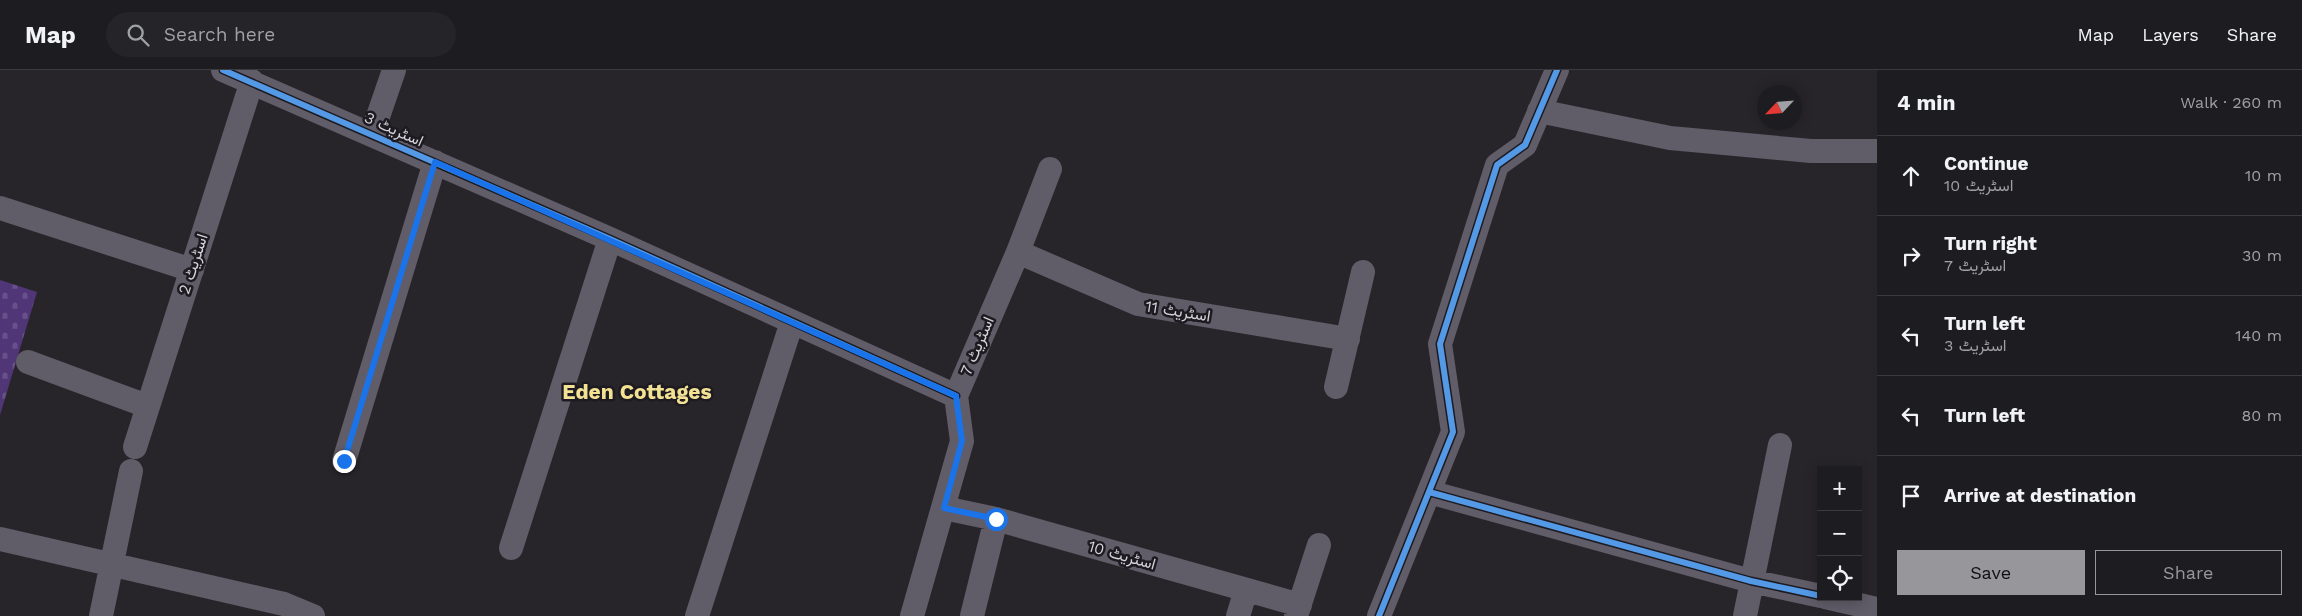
<!DOCTYPE html>
<meta charset="utf-8">
<style>
body{margin:0;font-family:"Work Sans",Vazirmatn,sans-serif;background:#252529;color:#f1f3f6}
.controls{position:absolute;right:15px;bottom:15px;display:grid;overflow:hidden;border-radius:0px;box-shadow:0 2px 12px #0003}
.controls button{width:45px;height:45px;display:grid;place-items:center;padding:0;border:0;border-bottom:1px solid #3b3a3e;background:#1d1c20;color:#f1f3f6;font:25px sans-serif}
.compass{position:absolute;left:1757px;top:15px;width:45px;height:45px;border-radius:50%;background:#1d1c20;box-shadow:0 2px 12px #0003;rotate:244deg}
.stop{position:absolute;width:15px;height:15px;margin:-11px;border:4px solid #1a73e8;border-radius:50%;background:#fff}
.stop.end{background:#1a73e8;border-color:#fff;box-shadow:0 1px 5px #0008}
.list{margin:0;padding:0;list-style:none}
h2{display:flex;justify-content:space-between;align-items:center;height:65px;margin:0;padding:0 20px;font-size:21px}
h2 small{font-size:16px;font-weight:400;color:#a0a1a5}
.list li{display:grid;grid-template-columns:32px 1fr auto;gap:15px;align-items:center;box-sizing:border-box;height:80px;padding:0 20px;border-top:1px solid #3b3a3e}
.list b{display:block;font-size:19px;white-space:nowrap}
.list p{margin:0;font-size:16px;white-space:nowrap;color:#a0a1a5}
.list em{font-size:16px;font-style:normal;color:#a0a1a5}
.actions{display:flex;gap:10px;padding:15px 20px}
.actions a{flex:1;padding:11px 0;border:1px solid #97969a;border-radius:0px;text-align:center;font-size:18px;color:#97969a}
.actions .main{background:#97969a;color:#111}
.icon{flex:none;width:28px;height:28px;fill:none;stroke:currentColor;stroke-width:2;stroke-linecap:round;stroke-linejoin:round}
.map{position:relative;flex:none;width:1877px;height:546px;overflow:hidden}
header{display:flex;align-items:center;gap:30px;box-sizing:border-box;height:70px;padding:0 25px;background:#1d1c20;border-bottom:1px solid #3b3a3e}
header strong{font-size:24px}
nav{display:flex;gap:28px;margin-inline-start:auto;font-size:18px}
.search{width:350px;height:45px;background:#252529;display:flex;align-items:center;gap:12px;box-sizing:border-box;padding:0 18px;border-radius:28px;color:#a0a1a5;font-size:19px}
main{display:flex}
aside{flex:1;background:#1d1c20}
.map>svg:first-child{display:block}
</style>
<header>
<strong>Map</strong>
<div class="search"><svg class="icon" aria-label="search" viewBox="0 0 24 24"><circle cx="10" cy="10" r="6"/><path d="M15 15l6 6"/></svg>Search here</div>
<nav><a>Map</a><a>Layers</a><a>Share</a></nav>
</header>
<main>
<div class="map">
<svg width="1877" height="546" viewBox="0 0 1877 546">
<defs>
<pattern id="cemetery-stones" width="16" height="16" patternUnits="userSpaceOnUse" patternTransform="scale(1.25)"><rect width="16" height="16" fill="#503577"/><path d="M2 7V4a2 2 0 0 1 4 0v3zM10 15v-3a2 2 0 0 1 4 0v3z" fill="#68518a"/></pattern>
</defs>
<rect width="100%" height="100%" fill="#27252a"/>
<path fill="url(#cemetery-stones)" d="M0,210L37,222L0,345Z"/>
<g fill="none" stroke-linecap="round" stroke-linejoin="round">
<path stroke="#605c68" stroke-width="24" d="M223,0L610,169L956,326
M1539,41L1670,68L1811,81H1877
M372,64L394,0
M0,138L192,200
M1018,182L1138,234L1348,269
M28,292L147,336
M1336,317L1363,202
M135,377L252,11
M344,391L435,92
M1429,422L1751,511L1821,526
M944,438L996,449L1300,535
M0,469L284,534L313,546
M511,478L610,169
M1825,527L1877,539
M101,546L131,401
M697,546L792,252
M912,546L962,371L956,326L1018,182L1050,99
M972,546L996,449
M1238,546L1246,520
M1296,546L1319,475
M1379,546L1453,362L1440,274L1497,95L1525,75L1557,0
M1745,546L1780,375"/>
<g stroke="#1d1b21" stroke-width="9">
<path id="cycleway" d="M223,0L610,169L956,326
M1429,422L1751,511L1821,526
M1379,546L1453,362L1440,274L1497,95L1525,75L1557,0"/>
</g>
<use href="#cycleway" stroke="#5399e6" stroke-width="6"/>
</g>
<g fill="none" stroke-linecap="round" stroke-linejoin="round">
<path stroke="#1a73e8" stroke-width="6" d="M344,391L435,92L956,326L962,371L944,438L996,449"/>
</g>
<g text-anchor="middle" dominant-baseline="central" stroke-width="5" stroke-linejoin="round" paint-order="stroke">
<g font-size="16" fill="#d4d3d7" stroke="#1d1b21">
<text transform="translate(394 59) rotate(24)">اسٹریٹ 3</text>
<text transform="translate(193 194) rotate(-72)">اسٹریٹ 2</text>
<text transform="translate(1178 241) rotate(9)">اسٹریٹ 11</text>
<text transform="translate(977 276) rotate(-67)">اسٹریٹ 7</text>
<text transform="translate(1122 485) rotate(16)">اسٹریٹ 10</text>
</g>
<g font-size="21" font-weight="bold" fill="#f3e294" stroke="#1d1b21">
<text x="637" y="321">Eden Cottages</text>
</g>
</g>
</svg>
<div class="controls">
<button>+</button>
<button>−</button>
<button><svg class="icon" aria-label="locate" viewBox="0 0 24 24"><circle cx="12" cy="12" r="6"/><path d="M12 2v4M12 18v4M2 12h4M18 12h4"/></svg></button>
</div>
<svg class="compass" viewBox="-18 -18 36 36"><path d="M0-13l5 13h-10z" fill="#e53935"/><path d="M0 13l5-13h-10z" fill="#a0a1a5"/></svg>
<div class="stop" style="left:996px;top:449px"></div>
<div class="stop end" style="left:344px;top:391px"></div>
</div>
<aside>
<h2>4 min<small>Walk · 260 m</small></h2>
<ul class="list">
<li><svg class="icon" aria-label="ahead" viewBox="0 0 24 24"><path d="M12 20V5M6 11l6-6 6 6"/></svg><div><b>Continue</b><p>اسٹریٹ 10</p></div><em>10 m</em></li>
<li><svg class="icon" aria-label="right" viewBox="0 0 24 24"><path d="M7 20v-9h11M14 6l5 5-5 5"/></svg><div><b>Turn right</b><p>اسٹریٹ 7</p></div><em>30 m</em></li>
<li><svg class="icon" aria-label="left" viewBox="0 0 24 24"><path d="M17 20v-9H6M10 6l-5 5 5 5"/></svg><div><b>Turn left</b><p>اسٹریٹ 3</p></div><em>140 m</em></li>
<li><svg class="icon" aria-label="left" viewBox="0 0 24 24"><path d="M17 20v-9H6M10 6l-5 5 5 5"/></svg><div><b>Turn left</b></div><em>80 m</em></li>
<li><svg class="icon" aria-label="arrive" viewBox="0 0 24 24"><path d="M6 21V4h12l-3 4 3 4H6"/></svg><div><b>Arrive at destination</b></div></li>
</ul>
<div class="actions"><a class="main">Save</a><a>Share</a></div>
</aside>
</main>
